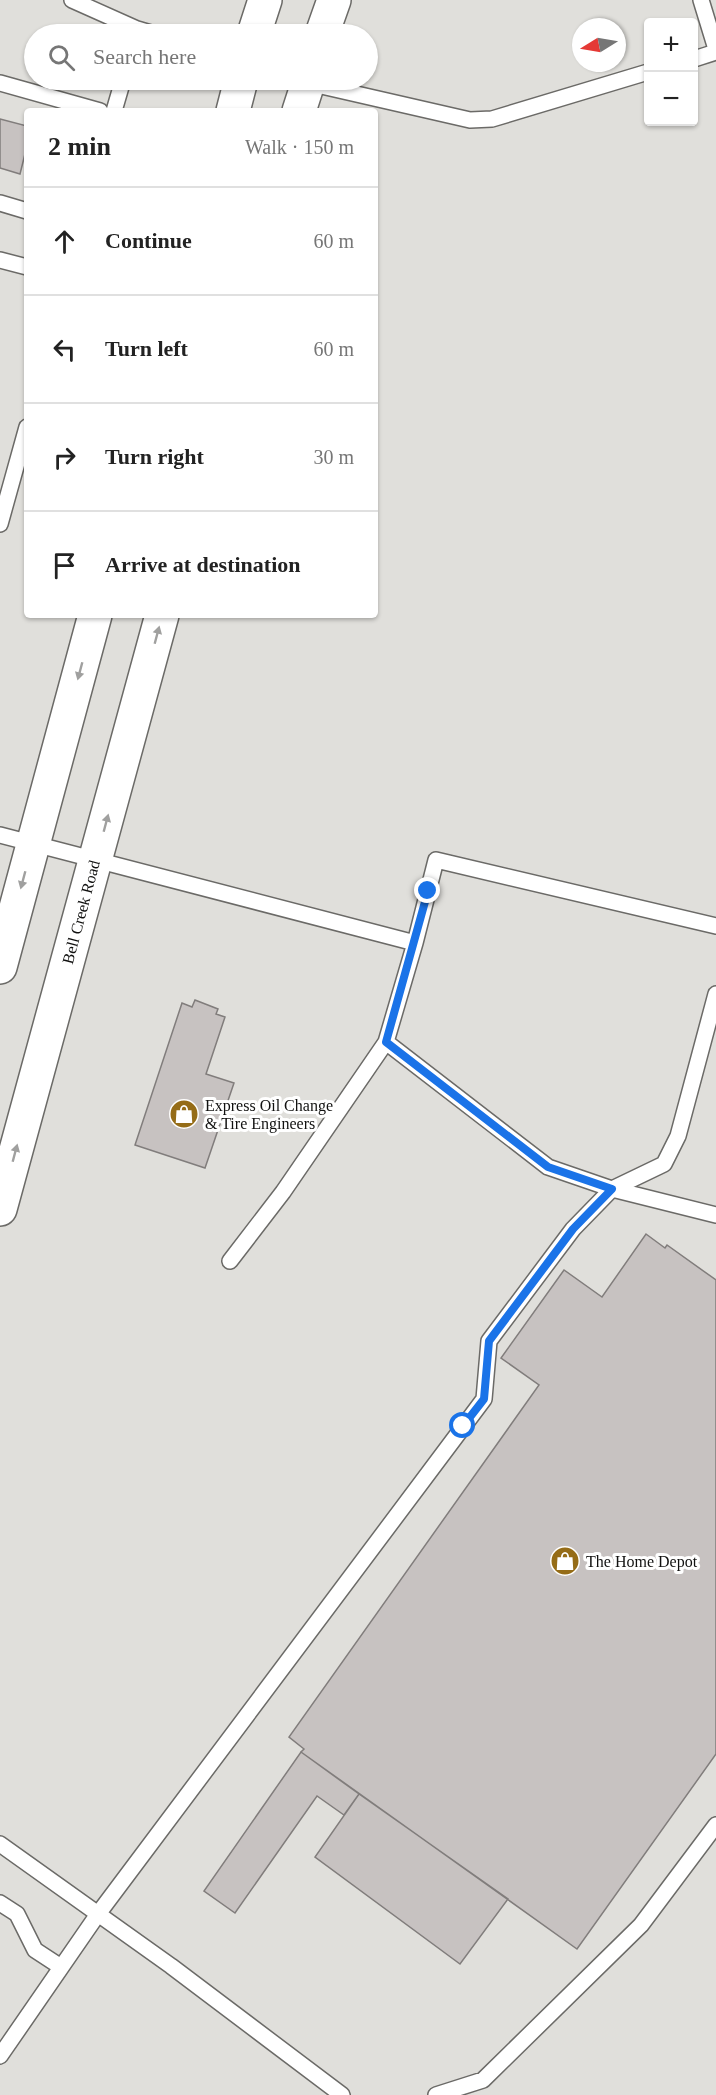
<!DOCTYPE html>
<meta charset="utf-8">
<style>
body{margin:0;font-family:"Times New Roman",serif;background:#f6f6f6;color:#222}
.controls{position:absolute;right:18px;top:18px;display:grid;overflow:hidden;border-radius:6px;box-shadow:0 2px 4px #0004}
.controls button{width:54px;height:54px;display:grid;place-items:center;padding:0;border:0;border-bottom:2px solid #e0e0e0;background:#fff;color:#222;font:30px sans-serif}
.compass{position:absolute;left:572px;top:18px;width:54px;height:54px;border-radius:50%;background:#fff;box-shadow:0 2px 4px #0004;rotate:259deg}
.stop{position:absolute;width:18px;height:18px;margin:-14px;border:4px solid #1a73e8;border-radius:50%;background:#fff}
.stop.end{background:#1a73e8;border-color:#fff;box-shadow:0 2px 6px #0008}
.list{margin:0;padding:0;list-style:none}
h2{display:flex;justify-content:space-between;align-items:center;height:78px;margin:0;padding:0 24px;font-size:26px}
h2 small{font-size:20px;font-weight:400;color:#767676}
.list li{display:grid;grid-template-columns:39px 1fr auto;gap:18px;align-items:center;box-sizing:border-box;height:108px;padding:0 24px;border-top:2px solid #e0e0e0}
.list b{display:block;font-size:22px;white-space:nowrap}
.list em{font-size:20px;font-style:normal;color:#767676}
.icon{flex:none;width:33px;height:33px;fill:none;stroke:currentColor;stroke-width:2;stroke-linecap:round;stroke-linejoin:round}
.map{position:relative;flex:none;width:716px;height:2095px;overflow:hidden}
.search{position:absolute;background:#fff;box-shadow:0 2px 4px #0004;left:24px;top:24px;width:354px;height:66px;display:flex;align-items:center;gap:15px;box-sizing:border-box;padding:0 21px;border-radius:33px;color:#767676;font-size:22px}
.panel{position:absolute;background:#fff;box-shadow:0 2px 4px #0004;left:24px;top:108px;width:354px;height:510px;border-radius:6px}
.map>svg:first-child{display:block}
</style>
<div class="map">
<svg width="716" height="2095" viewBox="0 0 716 2095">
<rect width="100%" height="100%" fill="#e0dfdb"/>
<path fill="#c7c2c1" stroke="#817d7c" stroke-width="1.5" d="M0,119L27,126V146L20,174L0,168Z
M195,1000L218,1009L216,1014L225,1017L206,1074L234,1083L205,1168L135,1145L182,1003L192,1007Z
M646,1234L665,1248L667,1245L716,1280V1754L577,1949L301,1752L304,1749L289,1737L539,1385L501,1358L564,1270L602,1297Z
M301,1752L359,1794L344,1815L317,1796L235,1913L204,1891Z
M359,1794L508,1899L460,1964L315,1857Z"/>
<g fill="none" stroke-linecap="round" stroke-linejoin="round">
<g stroke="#6b6a67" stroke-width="18">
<path id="lane" d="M72,0L137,29
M701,0L716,49
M136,34L137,29L154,34
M694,59L716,52
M304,82L470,120L492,119L648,72
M0,83L100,111
M114,111L123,80
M0,203L27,211
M0,260L27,267
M0,524L27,427
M0,835L415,943L436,860L716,926
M415,943L386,1042L548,1167L612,1189L716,1215
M230,1261L283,1192L386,1042
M0,1844L171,1966L342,2095
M0,1903L17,1914L35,1950L61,1967
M0,2056L98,1914L484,1399L489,1341L573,1229L612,1189L664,1164L678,1136L716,994
M436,2095L483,2080L641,1925L716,1825"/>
</g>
<g stroke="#6b6a67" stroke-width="36">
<path id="secondary" d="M254,34L265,0
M322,34L334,0
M233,111L241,80
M299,111L309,80
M0,967L95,615
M0,1209L162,615"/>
</g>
<use href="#lane" stroke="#fff" stroke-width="15"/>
<use href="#secondary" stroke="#fff" stroke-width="33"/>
</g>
<defs><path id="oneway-solid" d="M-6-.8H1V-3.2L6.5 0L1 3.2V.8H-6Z" transform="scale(1.5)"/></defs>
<g fill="#a0a09f">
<use href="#oneway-solid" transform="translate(157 635) rotate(-75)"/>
<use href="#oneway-solid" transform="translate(80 671) rotate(105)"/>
<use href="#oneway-solid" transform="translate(106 823) rotate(-75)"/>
<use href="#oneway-solid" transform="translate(23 880) rotate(105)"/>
<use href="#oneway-solid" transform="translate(15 1153) rotate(-75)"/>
</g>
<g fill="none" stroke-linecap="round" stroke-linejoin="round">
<path stroke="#1a73e8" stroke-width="8" d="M428,891L386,1042L548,1167L612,1189L573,1229L489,1341L484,1399L463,1426"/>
</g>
<defs>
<g id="shop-disc" transform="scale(1.5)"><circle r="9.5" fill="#956c17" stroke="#fff"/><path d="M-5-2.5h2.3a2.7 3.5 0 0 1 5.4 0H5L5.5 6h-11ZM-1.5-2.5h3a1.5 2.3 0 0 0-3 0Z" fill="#fff"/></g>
</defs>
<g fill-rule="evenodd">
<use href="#shop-disc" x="184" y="1114"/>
<use href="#shop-disc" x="565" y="1561"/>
</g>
<g text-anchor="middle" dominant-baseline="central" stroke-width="6" stroke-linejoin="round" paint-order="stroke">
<g font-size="16" fill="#111110" stroke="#fff">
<text transform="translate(81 912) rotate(-75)">Bell Creek Road</text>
</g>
<g font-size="16" fill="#111110" stroke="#fff" text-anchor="start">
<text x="205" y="1105">Express Oil Change<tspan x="205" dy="18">&amp; Tire Engineers</tspan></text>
<text x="586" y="1561">The Home Depot</text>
</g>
</g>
</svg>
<div class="controls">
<button>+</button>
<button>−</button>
</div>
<svg class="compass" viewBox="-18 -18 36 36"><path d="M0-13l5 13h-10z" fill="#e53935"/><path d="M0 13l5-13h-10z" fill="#767676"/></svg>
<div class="stop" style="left:463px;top:1426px"></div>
<div class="stop end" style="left:428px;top:891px"></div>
<div class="search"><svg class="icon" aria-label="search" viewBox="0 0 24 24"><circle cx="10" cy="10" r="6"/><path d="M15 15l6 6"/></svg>Search here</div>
<section class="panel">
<h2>2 min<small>Walk · 150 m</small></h2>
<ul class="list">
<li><svg class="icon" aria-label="ahead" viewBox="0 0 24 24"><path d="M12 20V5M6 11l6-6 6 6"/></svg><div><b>Continue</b></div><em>60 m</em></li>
<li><svg class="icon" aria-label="left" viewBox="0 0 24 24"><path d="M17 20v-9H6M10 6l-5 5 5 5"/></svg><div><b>Turn left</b></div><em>60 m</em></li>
<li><svg class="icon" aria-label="right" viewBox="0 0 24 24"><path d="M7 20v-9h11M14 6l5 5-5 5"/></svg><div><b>Turn right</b></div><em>30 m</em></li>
<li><svg class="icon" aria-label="arrive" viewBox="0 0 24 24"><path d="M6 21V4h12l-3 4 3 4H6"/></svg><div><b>Arrive at destination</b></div></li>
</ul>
</section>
</div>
